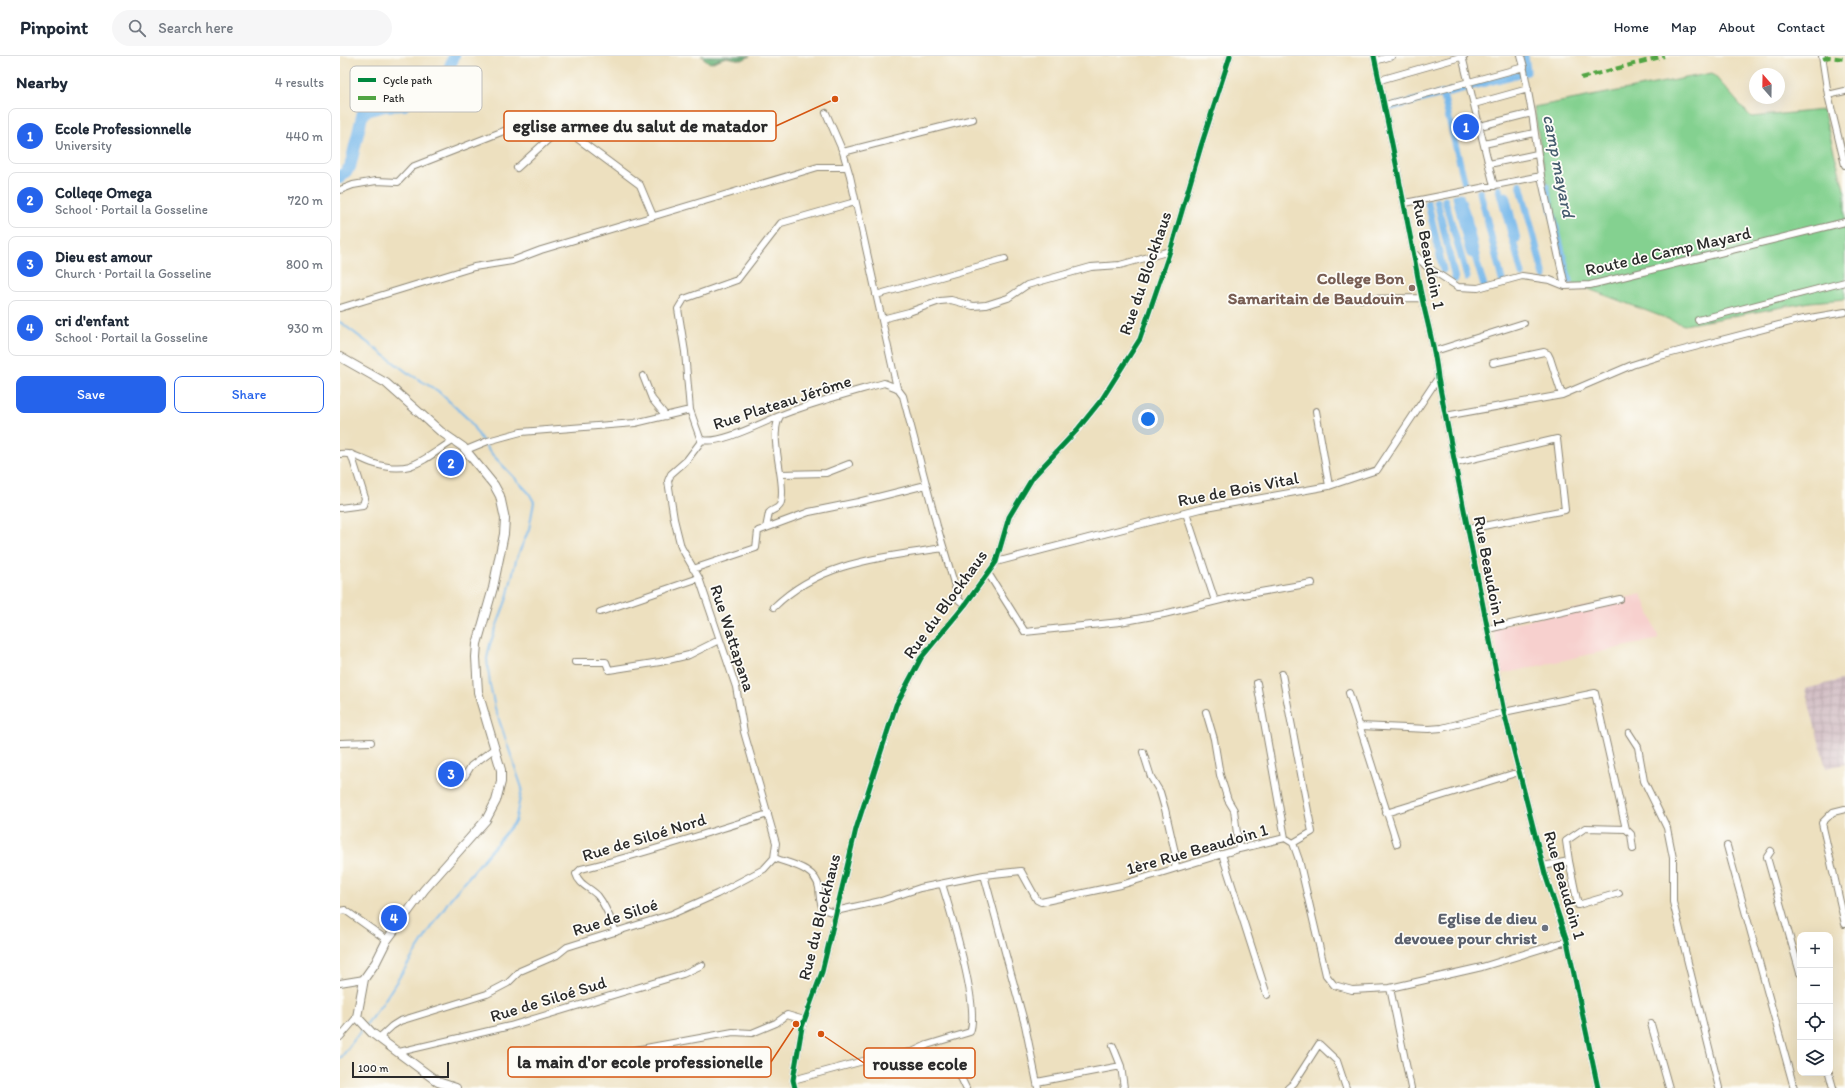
<!DOCTYPE html>
<meta charset="utf-8">
<style>
body{margin:0;font-family:Itim,sans-serif;background:#f6f6f7;color:#1f2937}
.controls{position:absolute;right:12px;bottom:12px;display:grid;overflow:hidden;border-radius:8px;box-shadow:0 4px 16px #0002}
.controls button{width:36px;height:36px;display:grid;place-items:center;padding:0;border:0;border-bottom:1px solid #e0e1e3;background:#fff;color:#1f2937;font:20px sans-serif}
.compass{position:absolute;left:1409px;top:12px;width:36px;height:36px;border-radius:50%;background:#fff;box-shadow:0 4px 16px #0002;rotate:340deg}
.scale{position:absolute;left:12px;bottom:10px;width:97px;box-sizing:border-box;padding-left:4px;border:2px solid #2b2b2b;border-top:0;font-size:11px;line-height:14px;white-space:nowrap;color:#2b2b2b;-webkit-text-stroke:3px #fdfcf7;paint-order:stroke}
.you{position:absolute;left:808px;top:363px;width:14px;height:14px;margin:-10px;border:3px solid #fff;border-radius:50%;background:#1a73e8;box-shadow:0 0 0 6px #1a73e833}
.badge{display:grid;place-items:center;width:26px;height:26px;border-radius:50%;background:#2563eb;color:#fff;font-size:13px;font-weight:700}
.pin{position:absolute;translate:-50% -50%;border:2px solid #fff;box-shadow:0 1px 4px #0006}
.list{margin:0;padding:0;list-style:none}
h2{display:flex;justify-content:space-between;align-items:center;height:52px;margin:0;padding:0 16px;font-size:17px}
h2 small{font-size:13px;font-weight:400;color:#747a83}
.list li{display:grid;grid-template-columns:26px 1fr auto;gap:12px;align-items:center;box-sizing:border-box;height:56px;margin:0 8px 8px;padding:0 8px;border:1px solid #e0e1e3;border-radius:8px}
.list b{display:block;font-size:15px;white-space:nowrap}
.list p{margin:0;font-size:13px;white-space:nowrap;color:#747a83}
.list em{font-size:13px;font-style:normal;color:#747a83}
.actions{display:flex;gap:8px;padding:12px 16px}
.actions a{flex:1;padding:9px 0;border:1px solid #2563eb;border-radius:8px;text-align:center;font-size:14px;color:#2563eb}
.actions .main{background:#2563eb;color:#fff}
.icon{flex:none;width:22px;height:22px;fill:none;stroke:currentColor;stroke-width:2;stroke-linecap:round;stroke-linejoin:round}
.map{position:relative;flex:none;width:1505px;height:1032px;overflow:hidden}
header{display:flex;align-items:center;gap:24px;box-sizing:border-box;height:56px;padding:0 20px;background:#fff;border-bottom:1px solid #e0e1e3}
header strong{font-size:19px}
nav{display:flex;gap:22px;margin-inline-start:auto;font-size:14px}
.search{width:280px;height:36px;background:#f6f6f7;display:flex;align-items:center;gap:10px;box-sizing:border-box;padding:0 14px;border-radius:22px;color:#747a83;font-size:15px}
main{display:flex}
aside{flex:1;background:#fff}
.map>svg:first-child{display:block}
</style>
<header>
<strong>Pinpoint</strong>
<div class="search"><svg class="icon" aria-label="search" viewBox="0 0 24 24"><circle cx="10" cy="10" r="6"/><path d="M15 15l6 6"/></svg>Search here</div>
<nav><a>Home</a><a>Map</a><a>About</a><a>Contact</a></nav>
</header>
<main>
<aside>
<h2>Nearby<small>4 results</small></h2>
<ul class="list">
<li><span class="badge">1</span><div><b>Ecole Professionnelle</b><p>University</p></div><em>440 m</em></li>
<li><span class="badge">2</span><div><b>Colleqe Omega</b><p>School · Portail la Gosseline</p></div><em>720 m</em></li>
<li><span class="badge">3</span><div><b>Dieu est amour</b><p>Church · Portail la Gosseline</p></div><em>800 m</em></li>
<li><span class="badge">4</span><div><b>cri d'enfant</b><p>School · Portail la Gosseline</p></div><em>930 m</em></li>
</ul>
<div class="actions"><a class="main">Save</a><a>Share</a></div>
</aside>
<div class="map">
<svg width="1505" height="1032" viewBox="0 0 1505 1032">
<defs>
<pattern id="industrial-grid" width="8" height="8" patternUnits="userSpaceOnUse"><rect width="8" height="8" fill="#d2bec4"/><path d="M0 4h8M4 0v8" fill="none" stroke="#b4a3a9"/></pattern>
<pattern id="forest-firs" width="22" height="20" patternUnits="userSpaceOnUse"><rect width="22" height="20" fill="#6bb37a"/><path d="M5 1l3.5 6h-7zM16 11l3.5 6h-7z" fill="#589264"/></pattern>
</defs>
<rect width="100%" height="100%" fill="#fdfcf7"/>
<filter id="ink" filterUnits="userSpaceOnUse"><feTurbulence type="fractalNoise" baseFrequency=".025" numOctaves="2"/><feDisplacementMap in="SourceGraphic" scale="8" xChannelSelector="R" yChannelSelector="G"/><feConvolveMatrix kernelMatrix="1 2 1 2 8 2 1 2 1" color-interpolation-filters="sRGB"/></filter>
<filter id="wash" filterUnits="userSpaceOnUse"><feTurbulence type="fractalNoise" baseFrequency=".012" numOctaves="4" result="noise"/><feDisplacementMap in="SourceGraphic" scale="16" xChannelSelector="R" yChannelSelector="G"/><feGaussianBlur stdDeviation="0.9" result="paint"/><feColorMatrix in="noise" values="0 0 0 0 0 0 0 0 0 0 0 0 0 0 0 0 0 1.4 0 .05"/><feComposite in="paint" operator="in"/></filter>
<g filter="url(#wash)">
<rect width="100%" height="100%" fill="#ede0bf"/>
<path fill="#f7d0ce" d="M1302,538L1319,583L1162,618L1153,572Z"/>
<path fill="url(#industrial-grid)" d="M1505,623V708L1486,712L1465,633Z"/>
<path fill="#84d190" stroke="#587e5e" d="M1372,17L1411,61L1483,54L1505,137V243L1470,246L1344,269L1230,226L1205,119L1194,51Z"/>
<path fill="url(#forest-firs)" stroke="#4b6f52" d="M361,0H410L402,4L386,1L370,7Z"/>
<g fill="none" stroke-linecap="round" stroke-linejoin="round">
<path stroke="#76b8eb" stroke-width="2" d="M0,266L68,317L98,335L128,363L149,395L189,437L194,446L189,473L176,504L167,542L150,588L147,603L150,629L155,652L182,732L175,766L110,843L42,948L26,969
M0,1003L23,972"/>
<path stroke="#76b8eb" stroke-width="7" d="M1185,0L1187,14
M1103,38L1125,128
M1048,52L1187,16
M1180,128L1204,220
M1206,130L1229,225
M1159,133L1182,218
M1140,136L1162,224
M1166,139L1177,183
M1120,140L1128,162L1137,204
M1116,141L1128,192L1130,198L1135,200L1144,230
M1105,144L1127,221
M1097,145L1115,223
M1088,147L1103,214"/>
<path stroke="#76b8eb" stroke-width="12" d="M0,122L10,111L23,56L45,50L64,49C74,27 84,29 105,23L114,0"/>
</g>
</g>
<g filter="url(#ink)">
<g fill="none" stroke-linecap="round" stroke-linejoin="round">
<g stroke="#8c8675" stroke-width="8">
<path id="minor" d="M1034,0C1050,77 1066,155 1080,233C1086,263 1095,291 1098,322L1164,656L1205,818L1227,885L1258,1032
M1122,0L1154,130
M1482,0L1488,39L1505,109
M1035,5L1052,0
M1184,14L1192,57L1201,120L1225,230
M1040,24L1124,0
M1488,39L1505,35
M1134,48L1188,33
M1045,49L1184,11L1181,0
M486,57L503,96L510,120L557,332
M1140,70L1192,57
M1144,88L1194,77
M503,96L633,63
M1149,108L1197,98
M177,112L224,69
M0,134L13,129L36,125L58,126L72,111L174,71L186,65L204,59L214,60L218,62L230,77L300,129L313,160
M515,146L441,167L397,224L344,243L338,253L345,296L350,354L360,382L362,384C383,389 430,362 452,355C482,344 513,336 544,327L557,332L563,340L597,470L619,544L625,549
M1065,147L1201,120
M1075,198L1086,210L1118,231L1138,232L1182,220L1210,224L1225,230L1250,229L1505,166
M536,239L665,203
M1021,243L1082,242
M0,252L134,211L172,205L201,194L478,111H507
M542,263L569,256L600,245L611,244L633,250L646,249L668,242L687,229L751,211L780,209L830,195
M1358,264L1505,226
M1095,295L1184,267
M1153,307L1204,296L1208,298L1210,302L1222,339
M303,320L312,343L326,360
M976,355L989,430
M1105,360L1222,339L1292,309L1320,300L1458,264L1505,256
M126,394L148,385L181,376L295,367L350,354
M0,398C12,396 21,403 32,407C71,420 82,404 114,384
M1115,407L1217,383L1225,454L1128,473
M441,418L486,417L509,408
M0,452L23,449L25,442L11,398
M846,457L875,545
M426,472L429,457C432,453 437,454 440,449C447,432 433,393 436,375C436,370 438,364 440,360
M656,506L860,453L989,430L1037,414L1098,322
M353,513L416,492L418,475L469,456L518,446L586,429
M648,517L685,576L780,566L824,558L897,540L972,527
M434,551C481,505 541,502 603,492
M260,556L359,522
M1148,573L1280,543
M235,606H266L269,614L320,606L349,599L379,584
M942,618L972,776L953,787
M917,627L945,782
M1009,637L1057,788
M866,656L874,683L880,719L888,744L894,754L899,793
M1020,670L1089,673L1102,672L1164,656L1255,637L1286,773
M1289,677L1298,691L1304,725L1327,772L1333,802V846L1379,1032
M0,687L31,686
M803,696L811,721L820,736L825,753L836,801L835,812
M125,720L131,710L155,692
M1505,753L1493,756L1482,767L1505,868
M1046,757L1179,716
M1387,790L1454,1032
M1431,795L1427,801L1460,917
M882,798L927,939
M434,802C450,808 476,812 479,832C480,840 479,845 483,853L491,856L541,845L580,832L644,819L681,815L697,844L701,846L781,829L899,793L945,782L953,787L959,804L986,919L994,929L1012,934L1050,932L1142,911L1227,885
M1229,805L1238,849L1279,837
M1203,810L1229,805L1226,785L1245,772L1286,773L1291,778L1293,793
M644,819L685,969L698,1032
M0,855L5,854L47,884
M276,876C271,864 266,850 258,840C251,832 239,829 236,818L241,813C305,798 366,777 428,758
M0,927L24,923
M1050,932L1071,1032
M1311,968L1329,1032
M0,981L17,961
M39,982L52,970L60,965L147,938L168,927L180,915L217,899L227,891L332,858L377,838L424,813L434,802L436,787L404,676L396,631L359,522L341,491L334,463L328,425L331,418L347,404L362,384
M773,990L781,1010L784,1032
M59,996L170,970L343,918L362,909
M275,999L284,996L393,976L412,977L436,967L447,959L464,964
M615,1009L626,1032
M1489,1017L1493,1032
M453,1024L538,1001L572,996L587,989L630,976C640,952 611,857 602,828
M697,1026L781,1010
M455,1032L453,1024L462,971L482,916L516,773L556,649L581,602L625,549L656,506L669,461L693,421L737,374L762,343L800,283L832,189L861,90L890,0
M948,1032L954,1027L979,988L997,1005L1006,1032"/>
</g>
<g stroke="#8c8675" stroke-width="10">
<path id="tertiary" d="M0,301L46,327L100,375L123,391L154,429L160,440L165,463L164,478L153,532L137,588L136,601L138,636L161,714V726L156,745L146,764L84,834L47,884L36,906L24,923L17,961L32,977L98,1026L116,1032"/>
</g>
<use href="#minor" stroke="#fff" stroke-width="6"/>
<use href="#tertiary" stroke="#fff" stroke-width="8"/>
<path stroke="#51a443" stroke-width="4" stroke-dasharray="8 4" stroke-linecap="butt" d="M1483,3L1489,1L1505,3
M1241,22L1324,0"/>
<g stroke="#fdfcf7" stroke-width="8">
<path id="cycleway" d="M1034,0C1050,77 1066,155 1080,233C1086,263 1095,291 1098,322L1164,656L1205,818L1227,885L1258,1032
M455,1032L453,1024L462,971L482,916L516,773L556,649L581,602L625,549L656,506L669,461L693,421L737,374L762,343L800,283L832,189L861,90L890,0"/>
</g>
<use href="#cycleway" stroke="#00873e" stroke-width="5"/>
</g>
</g>
<circle fill="#8d6e63" stroke="#fdfcf7" stroke-width="1.5" cx="1072" cy="232" r="4"/>
<circle fill="#6b7280" stroke="#fdfcf7" stroke-width="1.5" cx="1205" cy="872" r="4"/>
<g text-anchor="middle" dominant-baseline="central" stroke-width="3.5" stroke-linejoin="round" paint-order="stroke">
<g font-size="17" fill="#2b2b2b" stroke="#fdfcf7">
<text transform="translate(1328 195) rotate(-13)">Route de Camp Mayard</text>
<text transform="translate(1089 198) rotate(79)">Rue Beaudoin 1</text>
<text transform="translate(805 217) rotate(-71)">Rue du Blockhaus</text>
<text transform="translate(442 346) rotate(-18)">Rue Plateau Jérôme</text>
<text transform="translate(898 433) rotate(-11)">Rue de Bois Vital</text>
<text transform="translate(1150 515) rotate(79)">Rue Beaudoin 1</text>
<text transform="translate(605 548) rotate(-54)">Rue du Blockhaus</text>
<text transform="translate(393 582) rotate(72)">Rue Wattapana</text>
<text transform="translate(304 781) rotate(-17)">Rue de Siloé Nord</text>
<text transform="translate(857 793) rotate(-16)">1ère Rue Beaudoin 1</text>
<text transform="translate(1225 829) rotate(74)">Rue Beaudoin 1</text>
<text transform="translate(275 861) rotate(-18)">Rue de Siloé</text>
<text transform="translate(479 861) rotate(-76)">Rue du Blockhaus</text>
<text transform="translate(208 943) rotate(-17)">Rue de Siloé Sud</text>
</g>
<g font-size="17" font-weight="bold" fill="#785e54" stroke="#fdfcf7" text-anchor="end">
<text x="1064" y="222">College Bon<tspan x="1064" dy="20">Samaritain de Baudouin</tspan></text>
</g>
<g font-size="17" font-weight="bold" fill="#5b616d" stroke="#fdfcf7" text-anchor="end">
<text x="1197" y="862">Eglise de dieu<tspan x="1197" dy="20">devouee pour christ</tspan></text>
</g>
<g font-size="18" font-style="italic" fill="#455c6e" stroke="#fdfcf7">
<text transform="translate(1219 110) rotate(79)">camp mayard</text>
</g>
</g>
<rect x="10" y="10" width="132" height="46" rx="6" fill="#fdfcf7" stroke="#bebdba" stroke-width="1"/>
<rect x="18" y="22" width="18" height="4" fill="#00873e"/>
<rect x="18" y="40" width="18" height="4" fill="#51a443"/>
<g font-size="11" fill="#2b2b2b">
<text x="43" y="28">Cycle path</text>
<text x="43" y="46">Path</text>
</g>
<path fill="none" stroke="#d5540f" stroke-width="1.5" d="M495 43L436 70M456 968L431 1006M481 978L524 1007"/>
<g fill="#d5540f" stroke="#fdfcf7" stroke-width="1.5">
<circle cx="495" cy="43" r="4"/>
<circle cx="456" cy="968" r="4"/>
<circle cx="481" cy="978" r="4"/>
</g>
<g fill="#fdfcf7" stroke="#d5540f" stroke-width="1.5">
<rect x="164" y="55" width="272" height="30" rx="4"/>
<rect x="168" y="991" width="263" height="30" rx="4"/>
<rect x="524" y="992" width="111" height="30" rx="4"/>
</g>
<g font-size="18" text-anchor="middle" font-weight="bold" fill="#2b2b2b">
<text x="300" y="76">eglise armee du salut de matador</text>
<text x="300" y="1012">la main d'or ecole professionelle</text>
<text x="580" y="1014">rousse ecole</text>
</g>
</svg>
<div class="controls">
<button>+</button>
<button>−</button>
<button><svg class="icon" aria-label="locate" viewBox="0 0 24 24"><circle cx="12" cy="12" r="6"/><path d="M12 2v4M12 18v4M2 12h4M18 12h4"/></svg></button>
<button><svg class="icon" aria-label="layers" viewBox="0 0 24 24"><path d="M12 4l9 5-9 5-9-5zM3 14l9 5 9-5"/></svg></button>
</div>
<svg class="compass" viewBox="-18 -18 36 36"><path d="M0-13l5 13h-10z" fill="#e53935"/><path d="M0 13l5-13h-10z" fill="#747a83"/></svg>
<div class="scale">100 m</div>
<div class="you"></div>
<div class="pin badge" style="left:1126px;top:71px">1</div>
<div class="pin badge" style="left:111px;top:407px">2</div>
<div class="pin badge" style="left:111px;top:718px">3</div>
<div class="pin badge" style="left:54px;top:862px">4</div>
</div>
</main>
